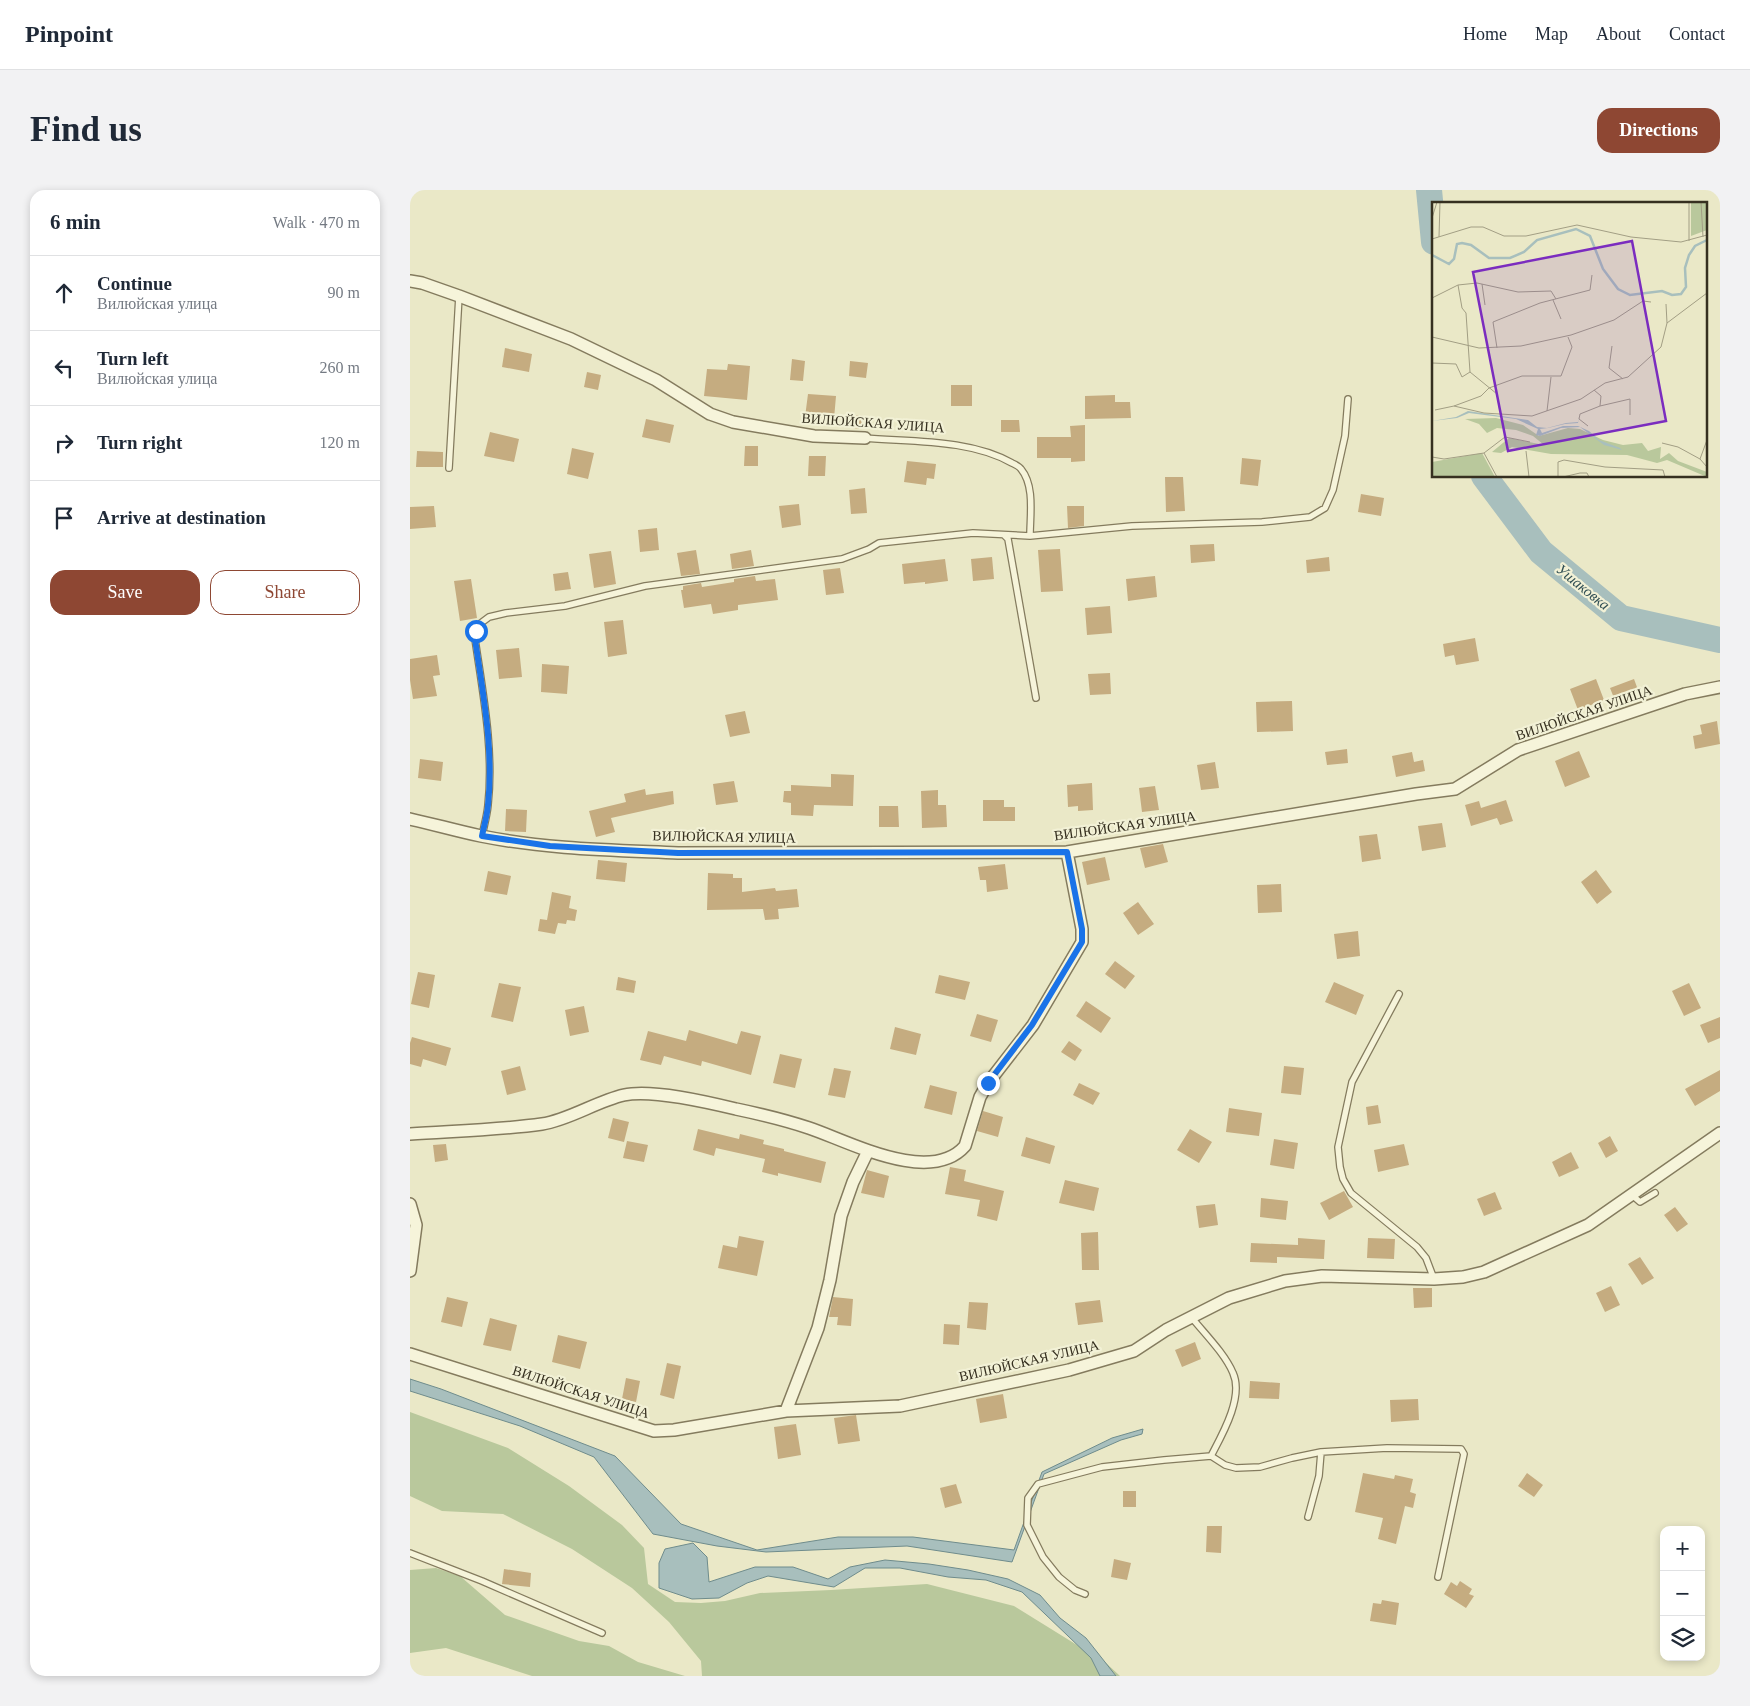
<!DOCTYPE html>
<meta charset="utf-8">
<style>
body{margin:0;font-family:Georgia,serif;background:#f2f2f3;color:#1f2937}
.controls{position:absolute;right:15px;bottom:15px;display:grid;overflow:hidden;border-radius:10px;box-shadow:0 2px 8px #0003}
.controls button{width:45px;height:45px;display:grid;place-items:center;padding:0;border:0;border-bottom:1px solid #e0e1e3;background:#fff;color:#1f2937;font:25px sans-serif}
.stop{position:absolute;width:15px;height:15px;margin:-11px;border:4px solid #1a73e8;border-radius:50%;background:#fff}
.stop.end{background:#1a73e8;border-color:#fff;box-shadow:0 1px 5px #0008}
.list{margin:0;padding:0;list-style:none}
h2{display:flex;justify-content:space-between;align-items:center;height:65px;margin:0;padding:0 20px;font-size:21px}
h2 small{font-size:16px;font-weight:400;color:#747a83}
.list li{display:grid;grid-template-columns:32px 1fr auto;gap:15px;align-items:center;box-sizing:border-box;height:75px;padding:0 20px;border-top:1px solid #e0e1e3}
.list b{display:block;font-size:19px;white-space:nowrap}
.list p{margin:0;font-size:16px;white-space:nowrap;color:#747a83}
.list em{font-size:16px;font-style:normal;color:#747a83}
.actions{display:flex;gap:10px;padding:15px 20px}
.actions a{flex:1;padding:11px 0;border:1px solid #8e4733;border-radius:15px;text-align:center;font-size:18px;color:#8e4733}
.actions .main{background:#8e4733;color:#fff}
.icon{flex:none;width:28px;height:28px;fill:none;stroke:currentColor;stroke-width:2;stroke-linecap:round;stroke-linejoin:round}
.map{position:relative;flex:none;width:1310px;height:1486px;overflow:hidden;border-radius:15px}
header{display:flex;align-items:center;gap:30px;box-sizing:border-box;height:70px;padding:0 25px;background:#fff;border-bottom:1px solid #e0e1e3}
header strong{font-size:24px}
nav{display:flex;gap:28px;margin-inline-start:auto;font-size:18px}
.intro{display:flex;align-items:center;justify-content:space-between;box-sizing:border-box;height:120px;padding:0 30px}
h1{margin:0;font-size:35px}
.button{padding:12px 22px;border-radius:15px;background:#8e4733;color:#fff;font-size:18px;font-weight:700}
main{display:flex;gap:30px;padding:0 30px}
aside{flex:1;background:#fff;border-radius:15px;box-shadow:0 2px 8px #0003}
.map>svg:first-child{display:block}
</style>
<header>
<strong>Pinpoint</strong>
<nav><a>Home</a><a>Map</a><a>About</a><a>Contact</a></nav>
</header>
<div class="intro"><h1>Find us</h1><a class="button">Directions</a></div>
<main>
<aside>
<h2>6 min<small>Walk · 470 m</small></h2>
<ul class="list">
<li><svg class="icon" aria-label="ahead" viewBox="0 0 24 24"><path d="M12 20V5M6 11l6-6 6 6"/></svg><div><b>Continue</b><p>Вилюйская улица</p></div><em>90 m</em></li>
<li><svg class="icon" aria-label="left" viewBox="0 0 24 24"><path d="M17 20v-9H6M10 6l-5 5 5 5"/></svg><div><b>Turn left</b><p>Вилюйская улица</p></div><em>260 m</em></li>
<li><svg class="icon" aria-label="right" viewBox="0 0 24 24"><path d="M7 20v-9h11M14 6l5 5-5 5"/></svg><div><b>Turn right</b></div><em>120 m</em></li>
<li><svg class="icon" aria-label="arrive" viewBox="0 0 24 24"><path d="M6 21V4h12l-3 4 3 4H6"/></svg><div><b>Arrive at destination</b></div></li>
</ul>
<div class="actions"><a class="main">Save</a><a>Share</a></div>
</aside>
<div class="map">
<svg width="1310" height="1486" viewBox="0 0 1310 1486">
<rect width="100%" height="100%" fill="#eae8c7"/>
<path fill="#b9c89c" d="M0,1222L98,1258L159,1296L212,1335L234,1358L238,1394L265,1412L291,1413L315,1411L350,1403L421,1400L517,1394L604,1416L696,1473L710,1486H292L291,1471L259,1432L222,1398L162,1359L93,1324L32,1321L0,1306Z
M26,1378L50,1386L95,1425L169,1451L199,1456L228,1472L275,1486H122L36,1458L0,1463V1380Z"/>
<path fill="#a8bfbd" stroke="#6f8c8c" d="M0,1189L31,1199L205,1266L271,1334L347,1360L428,1347H503L604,1360L632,1282L702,1248L733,1239L732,1244L711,1250L634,1284L602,1372L497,1356L356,1362L307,1356L243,1344L184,1267L110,1236L0,1201Z
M283,1353L297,1367L299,1392L345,1377H383L418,1389L440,1377L475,1370L519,1374L558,1380L598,1389L630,1405L650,1428L676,1448L706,1486H690L681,1468L612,1402L576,1390L538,1387L490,1378H455L424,1397L358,1386L337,1393L309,1408L282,1409L249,1398V1373L255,1359Z"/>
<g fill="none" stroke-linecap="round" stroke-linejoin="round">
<path stroke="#a8bfbd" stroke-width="26" d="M1019,0L1024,52
M1074,286L1131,362L1211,428L1310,450"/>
</g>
<path fill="#c5ac80" d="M95,158L122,164L119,182L92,177Z
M382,169L395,171L393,191L380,190Z
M440,171L458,173L456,188L439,186Z
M318,174L340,176L337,210L294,206L297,179L317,180Z
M177,182L191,185L188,200L174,197Z
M541,195H562V216H541Z
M398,204L426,206L424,229L395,227Z
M705,205V212H720L721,228L675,229V206Z
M436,224L453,226L451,239L435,237Z
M236,229L264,235L260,253L232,247Z
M591,230H609L610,242H591Z
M675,235V271L661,272V268H627V247H661L660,236Z
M80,242L109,249L104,272L74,266Z
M335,256H348V276H334Z
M162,258L184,263L178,289L157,284Z
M7,261L33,262V277H6Z
M399,266H416L415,286H398Z
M832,268L851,270L848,296L830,294Z
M497,271L526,274L524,289L517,288L516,295L494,292Z
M755,287H773L775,321L756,322Z
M455,298L457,323L441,324L439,300Z
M951,304L974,308L971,326L948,322Z
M389,314L391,335L372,338L369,316Z
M24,316L26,337L0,339V317Z
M657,316H674V336L658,338Z
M247,338L249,360L230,362L228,340Z
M804,354L805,371L781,373L780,355Z
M650,359L653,401L631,402L628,360Z
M286,360L290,384L271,386L267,363Z
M341,360L344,376L322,379L320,364Z
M201,361L206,394L184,398L179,364Z
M582,367L584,389L563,391L561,369Z
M919,367L920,381L897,383L896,370Z
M535,369L538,391L515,394V392L494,394L492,374Z
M430,378L434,403L416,405L413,380Z
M158,382L161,399L145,401L143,384Z
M345,386L346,391L365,389L368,410L328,415V420L303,424L301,414L274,418L271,400H273V396L291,393L292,397L324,392V389Z
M745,386L747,407L718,411L716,389Z
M61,389L67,428L50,431L44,391Z
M700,416L702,443L677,445L675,418Z
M213,430L217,464L198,467L194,432Z
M1065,448L1069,471L1046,475L1044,465L1035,467L1033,454Z
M109,458L112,487L89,489L86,460Z
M27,465L30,485L23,486L27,506L3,509L0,490V469Z
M132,474L159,476L157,504L131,502Z
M700,483L701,504L680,505L678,484Z
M1186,489L1194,510L1168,520L1160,499Z
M1224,489L1231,508L1208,518L1200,498Z
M882,511L883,541L847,542L846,512Z
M335,521L340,543L320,547L315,525Z
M1307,531L1310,554L1285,559L1283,546L1292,544L1290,535Z
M937,559L938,573L917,575L915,562Z
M1169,561L1180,587L1155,597L1145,571Z
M1002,562L1004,572L1013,570L1015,581L986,587L982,566Z
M10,569L33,572L31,591L8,588Z
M805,572L809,598L791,600L787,575Z
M421,584L444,585L443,616L404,615L403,626L381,625V613L373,612L374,601H381V595L421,597Z
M324,591L328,612L306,615L303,594Z
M682,593L683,620L668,621V616L658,617L657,595Z
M745,596L749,620L732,622L729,598Z
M235,599L236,605L263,601L264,614L201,628L205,642L186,647L179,621L216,612L214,604Z
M528,600V615H536L537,637L512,638L511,601Z
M573,610H594V617H605V631H573Z
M1096,610L1103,631L1090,635L1087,628L1061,636L1055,615L1069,611L1071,618Z
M469,616H488L489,637H469Z
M96,619L117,620L116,642L95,641Z
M1032,633L1036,657L1012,661L1008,636Z
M967,644L971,669L952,672L949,646Z
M753,654L758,672L735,678L730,658Z
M695,667L700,690L677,695L672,672Z
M188,670L217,673L215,692L186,689Z
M595,674L598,699L577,702L576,690H570L568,677Z
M1186,680L1202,702L1187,714L1171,692Z
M78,681L101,686L97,705L74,701Z
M298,683L323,684V688H332V702L365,698L366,701L387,699L389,717L368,719L369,729L355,730L353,719L297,720Z
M871,694L872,722L848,723L847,695Z
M142,702L161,706L159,718L167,720L165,731L157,730L156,734L148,733L145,744L128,741L130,729L137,730Z
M728,712L744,734L728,745L713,723Z
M948,741L950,766L927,769L924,744Z
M705,771L725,786L715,799L695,784Z
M8,782L25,785L19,818L1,814Z
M529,785L560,792L555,810L525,803Z
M208,787L226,791L224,803L206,800Z
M924,792L954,805L946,825L915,812Z
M89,793L111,797L103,832L81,827Z
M1279,793L1291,818L1274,826L1262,801Z
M676,811L701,828L691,843L666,826Z
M174,816L179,842L160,846L155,820Z
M567,824L588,830L581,852L560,846Z
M1310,827V848L1298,853L1290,835Z
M485,837L511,844L506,865L480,859Z
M279,840L327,854L331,841L351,846L341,885L292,871L291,876L254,866L251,875L230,870L238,841L276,851Z
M2,847L41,858L36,876L13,869L11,877L0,874V853Z
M659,851L672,860L665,871L651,862Z
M370,864L392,869L385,898L363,893Z
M110,876L116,900L97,905L91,881Z
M874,876L894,878L891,905L871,903Z
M424,878L441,881L435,908L418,905Z
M1310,880V901L1285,916L1275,899Z
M669,893L690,903L683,915L663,905Z
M520,895L547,902L542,925L514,918Z
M968,915L971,933L958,935L956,917Z
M819,918L852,923L849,946L816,942Z
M573,921L593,927L588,947L567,941Z
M203,928L219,932L214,952L198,948Z
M288,939L329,949L330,944L354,950L353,954L374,959V961L416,972L411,993L368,983V986L352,982L355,969L306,958L304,966L283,960Z
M780,939L802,952L789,973L767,960Z
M1200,946L1208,961L1196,968L1188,953Z
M616,947L645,956L640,974L611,966Z
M864,949L888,953L884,979L860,975Z
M217,951L238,955L234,972L213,968Z
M36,954L38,970L25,972L23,955Z
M994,954L999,975L968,982L964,960Z
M1161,962L1169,978L1149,987L1142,972Z
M540,977L556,980L554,991L594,1001L587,1031L567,1026L570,1010L535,1004Z
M457,980L479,986L474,1008L451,1003Z
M655,990L689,998L684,1021L649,1013Z
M934,1001L943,1017L919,1030L910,1013Z
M1085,1002L1092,1019L1074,1026L1067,1009Z
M851,1008L878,1011L876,1030L850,1027Z
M805,1014L808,1035L789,1038L786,1016Z
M1265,1017L1278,1034L1267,1042L1254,1025Z
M688,1042L689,1080H672L671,1043Z
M329,1046L354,1051L347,1086L308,1078L313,1055L327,1058Z
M888,1048L915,1050L914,1069L867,1067V1073L840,1072L841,1053L888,1055Z
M958,1048L985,1049L984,1069L957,1068Z
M1230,1067L1244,1088L1232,1095L1218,1074Z
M1201,1096L1210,1115L1195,1122L1186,1103Z
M1003,1098H1022V1117L1004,1118Z
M37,1107L58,1112L52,1137L31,1132Z
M423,1107L443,1109L441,1136L427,1135L428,1127H419Z
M690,1110L693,1132L668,1135L665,1113Z
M559,1112L578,1113L576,1140L557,1138Z
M80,1128L107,1135L101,1161L73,1155Z
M534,1134L550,1135L549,1155L533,1154Z
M148,1145L177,1152L170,1179L142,1172Z
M785,1152L791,1169L772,1177L765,1160Z
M257,1173L271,1176L264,1209L250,1205Z
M216,1188L230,1191L226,1212L212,1209Z
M840,1191L870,1193L869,1209L839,1208Z
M593,1204L597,1228L570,1233L566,1209Z
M1008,1209L1009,1230L981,1232L980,1210Z
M446,1225L450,1251L428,1254L424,1228Z
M386,1234L391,1265L368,1269L364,1237Z
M953,1283L984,1289L985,1285L1003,1289L1000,1302L1006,1304L1003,1318L995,1316L986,1354L968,1349L973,1328L945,1322Z
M1117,1283L1133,1295L1124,1307L1108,1296Z
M546,1294L552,1313L535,1318L530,1298Z
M713,1301H726V1317H713Z
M797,1336H812L811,1363L796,1362Z
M704,1369L721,1373L717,1390L701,1387Z
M94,1379L121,1383L120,1397L92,1394Z
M1050,1391L1062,1399L1059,1404L1064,1406L1056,1418L1034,1404L1041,1392L1047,1396Z
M972,1410L989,1413L986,1435L960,1431L963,1413L971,1414Z"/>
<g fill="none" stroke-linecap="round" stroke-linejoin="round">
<g stroke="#847b5e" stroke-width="8">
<path id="service" d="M455,248C501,252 560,249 602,273C604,274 609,276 611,279C625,296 620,325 620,346
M39,278L49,106
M594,345L598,349L626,508
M72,646C74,636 77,626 78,615C84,560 73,504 65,449L66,441L71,433L79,427L96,423L155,416L235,396L432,369L459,359L469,353L563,343L620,346L722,336L852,332L900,327L915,318L923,300L935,246L938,209
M989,804L942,892L928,957L930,977L933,989L941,1003L1007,1057L1016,1068L1024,1089
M1222,1005L1230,1012L1245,1003
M782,1128C795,1144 815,1164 823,1183C834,1207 812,1245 801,1266
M898,1327L909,1286L911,1262
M0,1363L72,1391L192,1443
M675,1404L665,1400L649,1387L633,1367L617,1335L618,1308L628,1294L692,1277L754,1270L801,1266L815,1275L826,1278L850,1277L882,1268L911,1262L977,1258L1051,1259L1054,1264L1028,1387"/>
</g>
<g stroke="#847b5e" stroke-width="14">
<path id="minor" d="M0,91L12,93L49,106L161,149L246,190L300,224L323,232L404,246L455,248
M0,629C23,634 47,641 71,646C135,659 202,660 268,663L657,662L1006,604L1045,599L1108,560L1275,504L1310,497
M0,944C44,941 89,940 132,934C159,930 187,911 214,905C242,899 297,912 326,919C350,924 375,930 399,938C438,951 520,996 555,956L570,907L578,893L623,835L672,752V739L657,662
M0,1014L6,1035L0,1081
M0,1164L244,1241L264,1240L376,1221L490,1216L659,1180L724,1161L756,1140L819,1108L875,1091L912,1086L1024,1089L1053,1087L1074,1082L1178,1035L1310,943
M376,1221L408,1138L420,1090L431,1026L443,992L458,961"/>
</g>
<use href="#service" stroke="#f6f4da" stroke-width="5.5"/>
<use href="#minor" stroke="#f6f4da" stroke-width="11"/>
</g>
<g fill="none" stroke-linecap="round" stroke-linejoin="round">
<path stroke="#1a73e8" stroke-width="6" d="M66,441L65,449C73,504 84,560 78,615C77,626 74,636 72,646L140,656L268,663L657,662L672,739V752L622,835L578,893"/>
</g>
<g text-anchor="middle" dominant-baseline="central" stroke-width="4.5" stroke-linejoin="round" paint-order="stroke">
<g font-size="14" fill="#363020" stroke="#f2f1d6">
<text transform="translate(463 233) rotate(4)">ВИЛЮЙСКАЯ УЛИЦА</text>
<text transform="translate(1174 523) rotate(-19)">ВИЛЮЙСКАЯ УЛИЦА</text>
<text transform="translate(715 636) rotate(-8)">ВИЛЮЙСКАЯ УЛИЦА</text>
<text transform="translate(314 647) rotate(1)">ВИЛЮЙСКАЯ УЛИЦА</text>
<text transform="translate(619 1171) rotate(-13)">ВИЛЮЙСКАЯ УЛИЦА</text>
<text transform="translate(171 1202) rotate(18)">ВИЛЮЙСКАЯ УЛИЦА</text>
</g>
<g font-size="15" font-style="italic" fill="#314f54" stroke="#f2f1d6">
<text transform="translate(1173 397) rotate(39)">Ушаковка</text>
</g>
</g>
<g transform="translate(1022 12)">
<rect width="275" height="275" fill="#eae8c7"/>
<path d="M259,0H275V28L259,34ZM64,216L91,223L107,234L136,226L148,227L171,238L191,243L210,241L216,249L229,245L228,257L237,251L246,259L275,270V275L235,258L225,261L195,253L119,252L80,245L69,251L60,250L77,236L112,243L101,234L84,228L65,226L55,231L47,222L33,217ZM50,251L63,275H0V260Z" fill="#b9c89c"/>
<path d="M159,202L148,210L146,221L133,222L116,226L108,227L110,231L131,224H146L157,229L167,238L188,246L190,248L172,243L148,225L129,226L108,234L104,233L106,227L84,217L37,211L25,216L0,219L24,215L36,209L96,218L105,225L115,226L134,221L146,220L148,210Z" fill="#a8bfbd"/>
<path fill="none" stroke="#a8bfbd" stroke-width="2.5" d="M0,53L17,62L22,57L25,42L30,41L39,43L57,56H78L92,50L105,38L144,27L158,34L171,67L186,87L198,93L230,89L240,93L249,92L254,85L253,66L257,53L263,44L275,38"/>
<path fill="none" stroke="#a29e84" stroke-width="1" d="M269,0L271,35M0,16L5,0M7,35L8,0M0,37L39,25H51L72,34H94L145,23L199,35L249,40L275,33M257,39V0M50,82L53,103M26,83L30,106L34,111L38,170L65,192L68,210M0,96L26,83L45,81L86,90L119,89L124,97M121,98L129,117M235,121L275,91M0,135L47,146L89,144L139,133L182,118L211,99L219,100M180,144L177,166L191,177M65,146L61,120L108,101L158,88L160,73M0,161L24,162L30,175L38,170M162,188L169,194L168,204M22,204L49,194L57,186L90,174H129L140,145L136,135M3,208L22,204L52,211L100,214L149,197L173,181L196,175L229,145L235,121L234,102M115,209L119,175M156,224L147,217L148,212L168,204L198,197V213M230,241L246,245L268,257L275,265M94,249L97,275M52,251L73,235L98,240M0,255L12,257L52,251L65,275M268,257L275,238M126,275V260L132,258L173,265L231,268L233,275M131,275L148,271H155L157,275"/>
<path fill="#7b2cbf" fill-opacity="0.15" stroke="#7b2cbf" stroke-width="2.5" d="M200,39L234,219L76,249L41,70Z"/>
<rect width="275" height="275" fill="none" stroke="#363020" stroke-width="2.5"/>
</g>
</svg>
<div class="controls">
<button>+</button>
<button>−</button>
<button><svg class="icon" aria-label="layers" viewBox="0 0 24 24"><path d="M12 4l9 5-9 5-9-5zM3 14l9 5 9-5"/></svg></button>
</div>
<div class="stop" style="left:66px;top:441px"></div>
<div class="stop end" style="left:578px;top:893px"></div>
</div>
</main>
